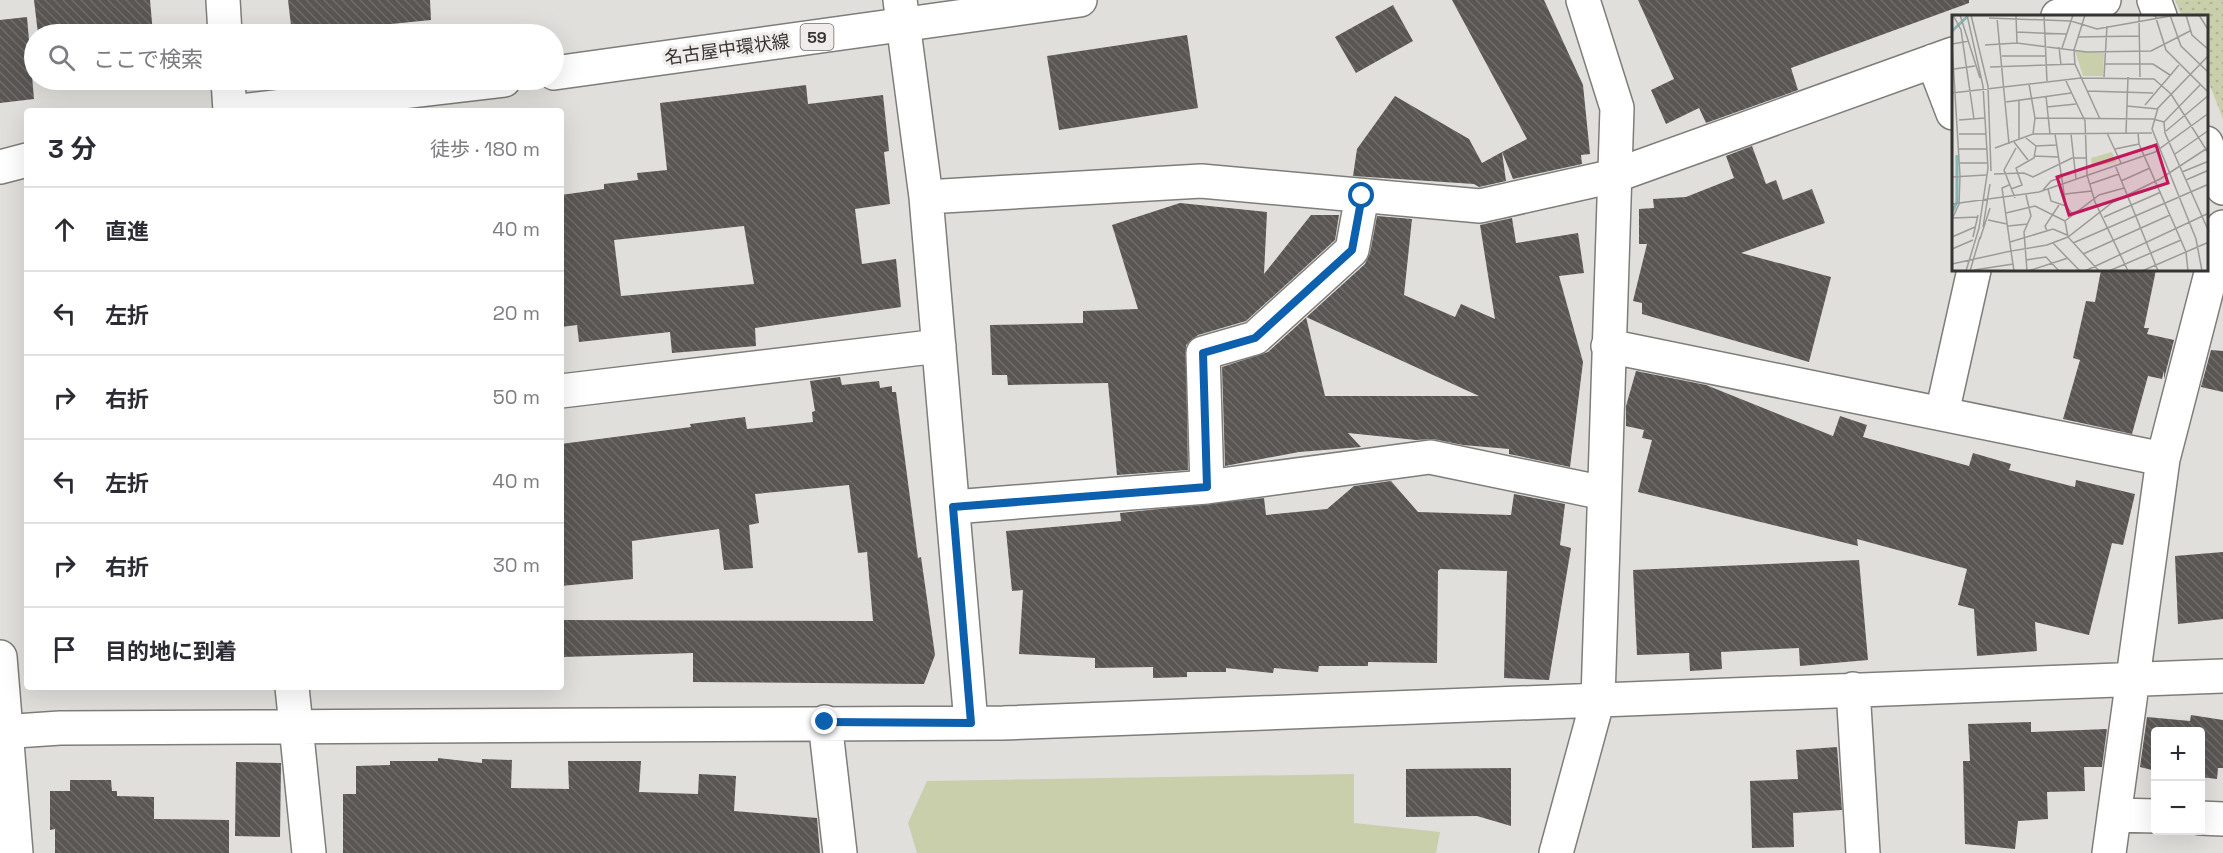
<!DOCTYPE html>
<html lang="ja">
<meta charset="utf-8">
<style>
body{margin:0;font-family:"Space Grotesk","Noto Sans JP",sans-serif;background:#f2f2f3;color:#2b2b33}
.controls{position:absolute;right:18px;bottom:18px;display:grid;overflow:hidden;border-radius:6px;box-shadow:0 6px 24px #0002}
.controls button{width:54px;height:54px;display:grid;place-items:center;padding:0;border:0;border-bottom:2px solid #e1e1e2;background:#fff;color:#2b2b33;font:30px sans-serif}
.stop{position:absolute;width:18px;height:18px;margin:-14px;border:4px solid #0c60ae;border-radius:50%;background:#fff}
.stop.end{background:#0c60ae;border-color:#fff;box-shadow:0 2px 6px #0008}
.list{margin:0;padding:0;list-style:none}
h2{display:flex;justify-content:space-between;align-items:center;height:78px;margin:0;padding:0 24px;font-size:26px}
h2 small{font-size:20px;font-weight:400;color:#7c7c81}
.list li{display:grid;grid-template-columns:39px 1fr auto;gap:18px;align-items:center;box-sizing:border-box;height:84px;padding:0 24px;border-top:2px solid #e1e1e2}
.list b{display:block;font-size:22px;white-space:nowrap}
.list em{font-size:20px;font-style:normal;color:#7c7c81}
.icon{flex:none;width:33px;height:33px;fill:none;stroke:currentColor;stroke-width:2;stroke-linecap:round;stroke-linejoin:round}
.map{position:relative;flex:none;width:2223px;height:853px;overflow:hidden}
.search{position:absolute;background:#fff;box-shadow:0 6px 24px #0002;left:24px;top:24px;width:540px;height:66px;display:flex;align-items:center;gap:15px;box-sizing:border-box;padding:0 21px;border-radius:33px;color:#7c7c81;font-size:22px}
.panel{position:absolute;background:#fff;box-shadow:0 6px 24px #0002;left:24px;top:108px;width:540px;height:582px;border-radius:6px}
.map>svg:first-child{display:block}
</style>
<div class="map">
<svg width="2223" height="853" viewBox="0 0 2223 853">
<defs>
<pattern id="grass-dots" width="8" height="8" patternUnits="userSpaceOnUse" patternTransform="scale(1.5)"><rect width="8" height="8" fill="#c8cfaa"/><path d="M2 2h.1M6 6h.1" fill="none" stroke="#acb293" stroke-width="1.8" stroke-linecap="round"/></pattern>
<pattern id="building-back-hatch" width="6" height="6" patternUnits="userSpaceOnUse" patternTransform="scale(1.5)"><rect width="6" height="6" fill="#5a5654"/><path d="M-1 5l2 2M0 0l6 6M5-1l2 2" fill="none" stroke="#6f6c6a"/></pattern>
</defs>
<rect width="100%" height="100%" fill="#e1dfdb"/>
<path fill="url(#grass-dots)" d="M2175,0H2223V119L2207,78L2206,16H2182Z"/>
<path fill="#c8cfaa" d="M1354,774V823L1440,832L1436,853H917L908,823L927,781Z"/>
<path fill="url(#building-back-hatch)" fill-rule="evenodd" d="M34,0H150L153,34H38Z
M288,0H430L431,20L292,34Z
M1452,0H1544L1583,85L1590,154L1581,155L1582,164L1513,179L1502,152L1527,139Z
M1638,0H1969V3L1791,68L1798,90L1706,123L1699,108L1666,124L1651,90L1674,79Z
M1393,5L1413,41L1356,73L1335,37Z
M27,17L34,99L0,103V20Z
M1187,35L1198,108L1059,130L1047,56Z
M806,85L808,104L883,95L889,151L884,152L890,204L855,209L862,264L896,259L901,307L755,328L756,346L672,353L670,332L579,342L577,325L561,327V195L604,189V184L638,180L637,173L667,170L660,103ZM744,226L754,284L621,296L614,240Z
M1395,96L1469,139L1482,163L1502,152L1506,181L1479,187L1474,184L1353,176L1357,149Z
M1752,146L1766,184L1776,180L1783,200L1812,189L1825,223L1741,253L1831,277L1809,362L1642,314V303L1633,301L1647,244H1639V209L1654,208L1653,199L1686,197L1734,178L1726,156Z
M1180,203L1267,212L1264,274L1311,215H1339L1335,240L1246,321L1198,335L1186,345L1188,470L1117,475L1108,383L1008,385L1007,375H992L990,325L1083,323V311L1138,309L1112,225Z
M1377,216L1412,219L1404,295L1455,317L1461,304L1495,319L1480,225L1512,218L1516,243L1578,233L1584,273L1559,276L1583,362L1570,467L1509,454V449L1463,445L1433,439L1416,440L1348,433L1361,447L1299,452L1225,466L1222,367L1268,352L1365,264L1370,253ZM1306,317L1479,396H1325Z
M2101,270H2156L2144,328H2149L2147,334L2174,340L2164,379V371L2162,379L2148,376L2132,434L2063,419L2080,360L2073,358L2086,301L2095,302Z
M2211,350L2223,351V392L2201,387Z
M1636,371L1706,385L1833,436L1840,416L1867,425L1863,437L1969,466L1973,453L2011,464L2009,470L2075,487L2076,480L2135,494L2123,545L2112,543L2089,635L2035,622L2037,651L1977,656L1974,609L1958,605L1967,569L1857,539L1858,546L1638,492L1652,440L1642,438L1644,430L1626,426V406Z
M840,377L842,385L879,381L880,388L892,386V392H896L918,558L921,557L935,655L924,684L693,682V653L563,657L561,620L873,621L867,552L858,553L849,485L755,494L759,523L749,525L753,568L724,570L719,529L632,541L633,579L561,586V444L691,427L690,424L745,417L747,429L813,422L812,412L815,411L810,381Z
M1391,481L1418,512L1511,515L1514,494L1565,504L1560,545L1571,548L1549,680L1504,678L1507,571L1440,569L1438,571L1437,663L1368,662V666H1319L1318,672L1274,668L1273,673L1226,668V672H1187V677L1153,678V667L1095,668V658L1019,654L1023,590L1012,591L1006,531L1121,521L1120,513L1264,498L1266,515L1327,509L1354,486Z
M2223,552V619L2178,624L2175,556Z
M1859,560L1868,660L1800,666L1799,648L1721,652L1722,669L1690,671L1689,653L1637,655L1633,570Z
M2191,715L2223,720V768H2218L2217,779L2200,777V732H2156V771L2140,767L2147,717L2190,721Z
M2031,722V732L2107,729L2102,767H2084L2085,791L2047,792L2048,819L2018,821L2015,849L1965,844L1963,761H1970L1968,724Z
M1837,747L1842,810L1793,813L1794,847L1752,848L1750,781L1798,779L1796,750Z
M438,758L482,763V759L512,760L511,788L569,789L568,761H641L639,792L698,794L699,774L736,776L734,811L817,818L820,853H343V794H356V766L390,765V761H438Z
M236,762L281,763L280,837L235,836Z
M1511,768V826L1477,816L1406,817V769Z
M70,780H111L112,791H117V796L154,797V819L229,820V853H55V829L50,830V791H70Z"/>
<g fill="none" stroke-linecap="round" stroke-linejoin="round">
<g stroke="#7f7d7a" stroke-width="36">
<path id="minor" d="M223,0L225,34
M900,0L926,197L971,723
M2154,0L2160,16
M2058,16L2104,0
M1933,61L1953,113
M228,80L230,111
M2206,143L2223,188
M926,197L1201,181L1480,206L1614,176L1953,54
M1608,346L2163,459
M561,391L939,346
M1942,413L1974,270
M1207,487L1203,353L1255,338L1352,250L1362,196
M953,507L1207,487L1430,457L1604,493
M0,657L16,853
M292,687L309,853
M1853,689L1863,853
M825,722L840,853
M0,732L60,728L1003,723L2223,676
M2114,815L2156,816
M2200,818L2223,819
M1556,853L1598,699L1617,108L1583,0
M2109,853L2163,459L2223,227"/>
</g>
<g stroke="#7f7d7a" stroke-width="36">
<path id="major" d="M554,73L1080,0
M241,111L504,80
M0,167L27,160"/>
</g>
<use href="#minor" stroke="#fff" stroke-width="33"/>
<use href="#major" stroke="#fff" stroke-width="33"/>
</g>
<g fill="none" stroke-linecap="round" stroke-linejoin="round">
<path stroke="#0c60ae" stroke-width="8" d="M825,722L971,723L953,507L1207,487L1203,353L1255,338L1352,250L1362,196"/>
</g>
<g text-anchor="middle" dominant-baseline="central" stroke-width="6" stroke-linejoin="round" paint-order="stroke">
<rect fill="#efece9" stroke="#6d6b6a" stroke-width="1.5" x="800.5" y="24" width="33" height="26" rx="4.5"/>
<g font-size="16" font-weight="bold" fill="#353433">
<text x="817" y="37">59</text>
</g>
<g font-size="18" fill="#353433" stroke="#efece9">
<text transform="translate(727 49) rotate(-8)">名古屋中環状線</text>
</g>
</g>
<g transform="translate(1952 15)">
<rect width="256" height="256" fill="#e1dfdb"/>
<path d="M123,36L152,38L151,61H131Z" fill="#c8cfaa"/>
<path d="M160,137L164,147L140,152L139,143Z" fill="#c8cfaa"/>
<path fill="none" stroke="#86b6b6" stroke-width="3" d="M0,16L16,1M0,197L5,187V140"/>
<path fill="none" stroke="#9c9b98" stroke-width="1.5" d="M1,0L9,15L22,104M8,0L28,63M19,0L36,71L39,156M64,0L65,28M92,0L95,66M133,0L122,35L123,49L148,104M187,0L188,62M203,0L214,35L257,78M218,0L229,31L257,58M234,0L240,20L257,35M247,0L257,16M37,3L119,6L145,14L224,0M45,3L57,129M64,17L114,19M126,22L187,21M33,30L65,28L135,37L199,36L238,16M107,32L109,50M110,33L121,0M50,41H93M153,49H201L218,60M38,52L123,49M2,54L23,51M152,62L155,11M113,64L133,106L135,160L143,187L176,256M77,69L83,103L81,119M248,70L212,107L213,118L257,217M135,76L201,78M0,78L129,63L202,64L219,79L257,139M94,81L98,119M67,85V125M0,87V190M54,87L119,78M193,90L227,50M175,91L206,94M95,92L124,89M83,103L201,104L212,107M7,105L33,103M214,116L257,80M155,118L169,148M174,118L176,62M186,118L187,129L234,237L236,256M7,119H34M103,119L114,191L121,200M119,119L124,164M74,123L84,131L104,130M62,127L76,145M43,133L81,119L200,118M6,134H35M163,134L187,129M223,139L257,115M82,141L106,142M8,148H36M163,150L206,256M230,157L257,146M42,159L72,158L81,162L120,143H134M0,162L34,160M234,165L257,155M169,166L198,153M138,169L167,159M59,174L70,170L64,153L82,143L84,131M96,174L99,186L114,191M91,175L99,166L111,162M113,179L140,176M74,180L79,201L72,217L75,256M63,183L52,155L64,133M0,189L87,177L203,137L257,98M54,198L83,191L113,206M152,202L209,177M1,203L26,202M0,204L7,189L8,161L0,29L17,26M36,205L55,209M56,211L76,209M31,212L38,169M95,216L93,211L107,190M0,222L23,212M21,222L26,200M28,224L38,193M58,227L101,214L115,220M101,228L128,256M121,228L257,169M0,234L21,225M131,239L218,200M74,245L94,242L107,256M0,249L59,236L50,173L57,170M22,255L61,249M14,256L27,213L36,153L31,71L15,0M18,256L28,222M62,256L59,236L95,230L116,222L161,187L208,164L257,132M76,256L116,243M133,256L257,198M147,256L116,222L113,206L147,180L172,173M157,256L229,225M190,256L257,227M250,256L244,224L200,114L206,93L257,40"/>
<path fill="#c2185b" fill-opacity="0.15" stroke="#c2185b" stroke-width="3" d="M204,130L216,168L117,200L105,162Z"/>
<rect width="256" height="256" fill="none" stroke="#353433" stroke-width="3"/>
</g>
</svg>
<div class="controls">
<button>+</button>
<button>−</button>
</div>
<div class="stop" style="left:1362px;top:196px"></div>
<div class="stop end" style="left:825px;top:722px"></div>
<div class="search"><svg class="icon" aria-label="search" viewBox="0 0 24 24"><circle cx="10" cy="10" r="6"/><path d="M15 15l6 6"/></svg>ここで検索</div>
<section class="panel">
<h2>3 分<small>徒歩 · 180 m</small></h2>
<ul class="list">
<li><svg class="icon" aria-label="ahead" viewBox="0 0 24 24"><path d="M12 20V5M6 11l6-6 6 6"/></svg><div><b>直進</b></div><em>40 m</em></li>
<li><svg class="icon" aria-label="left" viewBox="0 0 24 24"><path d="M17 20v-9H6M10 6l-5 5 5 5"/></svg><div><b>左折</b></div><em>20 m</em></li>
<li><svg class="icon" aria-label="right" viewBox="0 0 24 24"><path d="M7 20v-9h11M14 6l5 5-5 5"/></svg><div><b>右折</b></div><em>50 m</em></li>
<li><svg class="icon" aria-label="left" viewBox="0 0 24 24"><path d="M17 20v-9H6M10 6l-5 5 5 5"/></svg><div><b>左折</b></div><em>40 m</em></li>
<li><svg class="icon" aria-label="right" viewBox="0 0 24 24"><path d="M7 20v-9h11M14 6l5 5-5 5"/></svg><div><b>右折</b></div><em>30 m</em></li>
<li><svg class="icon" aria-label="arrive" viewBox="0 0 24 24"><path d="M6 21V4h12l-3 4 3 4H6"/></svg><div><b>目的地に到着</b></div></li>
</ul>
</section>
</div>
